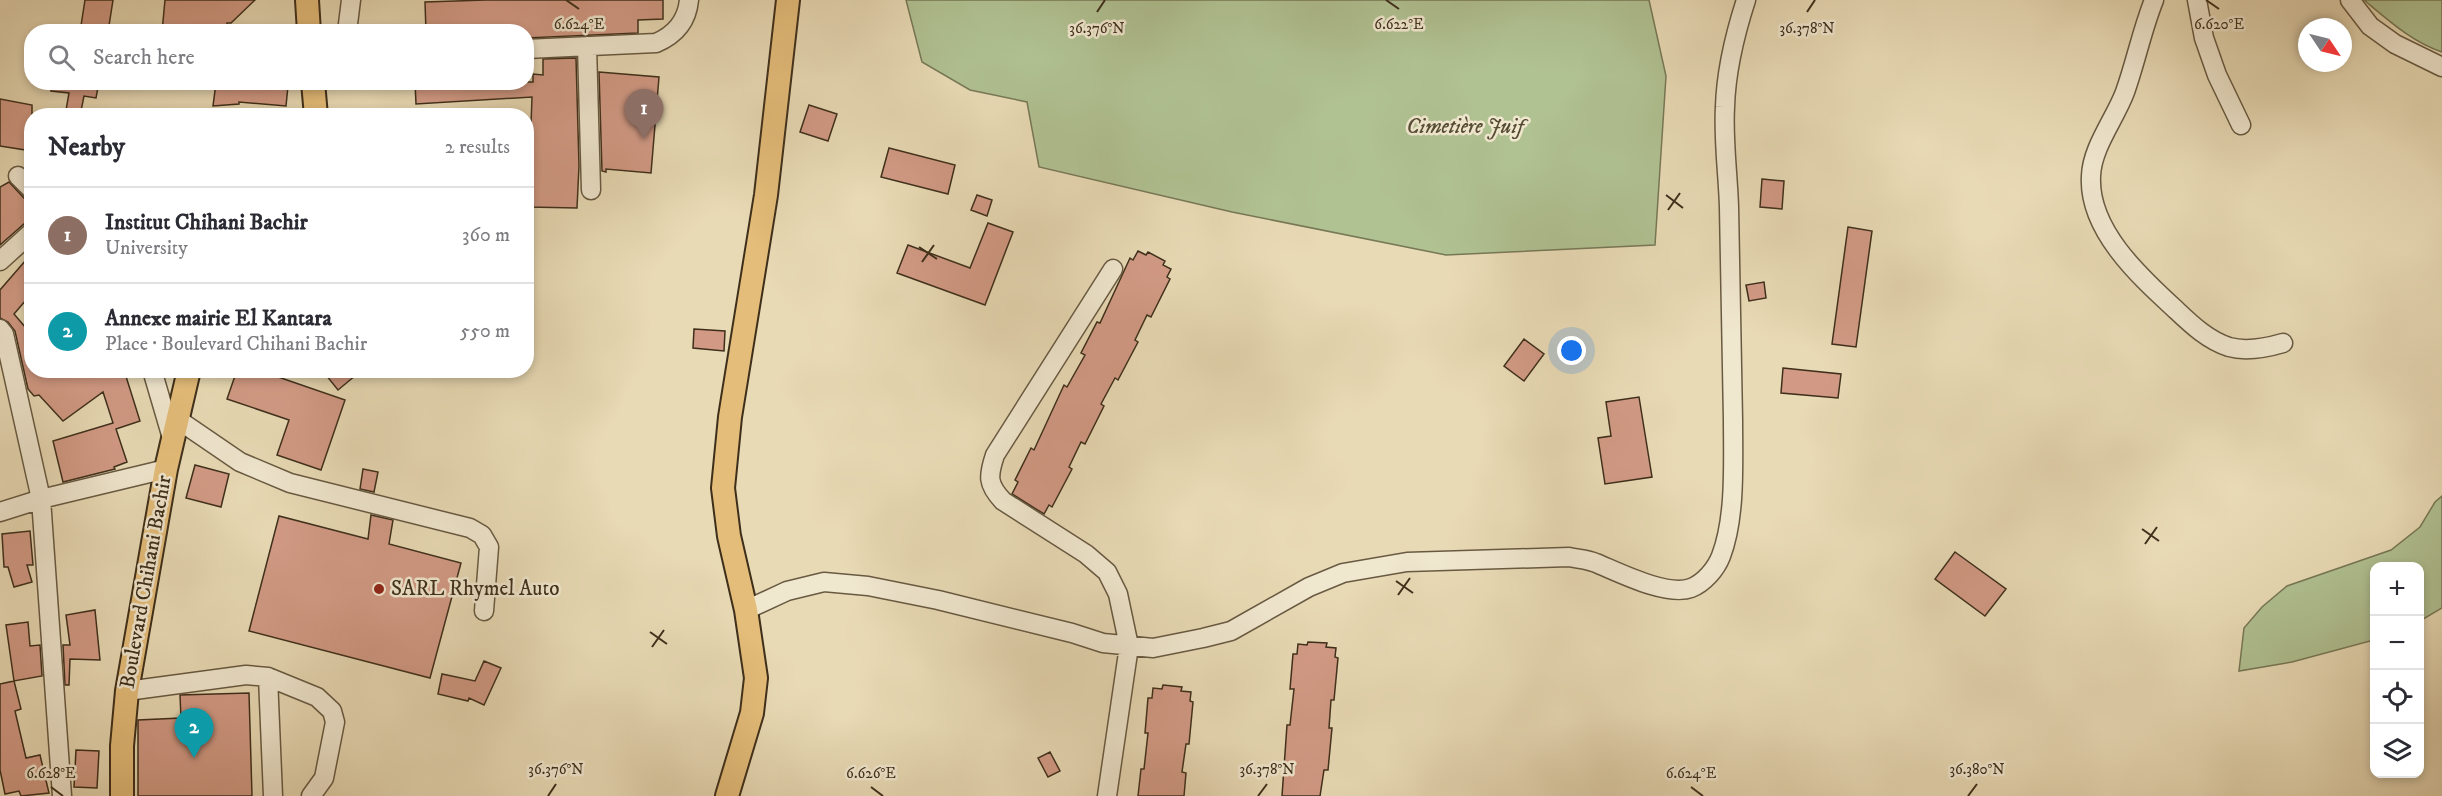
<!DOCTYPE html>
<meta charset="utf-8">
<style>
body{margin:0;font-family:"IM FELL DW Pica",serif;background:#f7f7f7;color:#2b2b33}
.controls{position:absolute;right:18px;bottom:18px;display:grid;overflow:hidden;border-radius:12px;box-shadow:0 3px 9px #0003}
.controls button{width:54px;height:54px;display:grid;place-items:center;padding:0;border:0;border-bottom:2px solid #e1e1e2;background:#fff;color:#2b2b33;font:30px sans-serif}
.compass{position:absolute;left:2298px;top:18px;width:54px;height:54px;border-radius:50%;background:#fff;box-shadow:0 3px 9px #0003;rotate:125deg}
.you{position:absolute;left:1572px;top:351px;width:21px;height:21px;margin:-15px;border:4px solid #fff;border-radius:50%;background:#1a73e8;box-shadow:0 0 0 9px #1a73e833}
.badge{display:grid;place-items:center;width:39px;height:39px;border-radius:50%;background:#8f2418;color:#fff;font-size:20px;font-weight:700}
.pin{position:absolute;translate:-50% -50px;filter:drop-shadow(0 2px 3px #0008)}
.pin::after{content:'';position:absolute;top:32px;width:21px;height:18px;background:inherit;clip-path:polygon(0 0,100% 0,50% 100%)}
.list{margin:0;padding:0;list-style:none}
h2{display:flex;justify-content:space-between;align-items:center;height:78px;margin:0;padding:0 24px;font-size:26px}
h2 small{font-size:20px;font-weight:400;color:#7c7c81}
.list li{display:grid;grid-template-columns:39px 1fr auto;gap:18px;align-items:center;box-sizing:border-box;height:96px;padding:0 24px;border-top:2px solid #e1e1e2}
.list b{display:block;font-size:22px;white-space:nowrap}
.list p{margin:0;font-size:20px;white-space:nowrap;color:#7c7c81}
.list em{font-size:20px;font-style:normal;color:#7c7c81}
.icon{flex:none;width:33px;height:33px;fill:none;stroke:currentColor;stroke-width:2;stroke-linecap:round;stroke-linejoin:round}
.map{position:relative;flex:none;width:2442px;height:796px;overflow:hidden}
.search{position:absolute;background:#fff;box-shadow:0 3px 9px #0003;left:24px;top:24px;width:510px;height:66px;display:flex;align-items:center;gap:15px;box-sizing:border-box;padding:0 21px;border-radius:24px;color:#7c7c81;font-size:22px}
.panel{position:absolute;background:#fff;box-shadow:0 3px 9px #0003;left:24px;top:108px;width:510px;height:270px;border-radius:24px}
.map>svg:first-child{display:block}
</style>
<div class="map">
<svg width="2442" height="796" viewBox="0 0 2442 796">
<rect width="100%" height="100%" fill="#e8dab5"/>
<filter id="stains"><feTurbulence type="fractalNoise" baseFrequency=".00333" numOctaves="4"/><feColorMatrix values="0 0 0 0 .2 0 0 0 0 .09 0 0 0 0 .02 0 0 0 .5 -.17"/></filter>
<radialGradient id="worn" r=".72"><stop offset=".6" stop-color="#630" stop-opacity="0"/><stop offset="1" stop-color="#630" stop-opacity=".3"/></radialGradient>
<path fill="#b0c192" stroke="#777856" stroke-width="1.5" d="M906,0H1649L1666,76L1655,245L1446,255L1232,212L1039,167L1027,102L970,90L922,62Z
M2364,0H2442V52C2412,42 2388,20 2364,0Z
M2442,496V608L2420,621V566H2374V640L2292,662L2239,671L2244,628L2262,607L2287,586L2391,550L2420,527L2435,502Z"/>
<path fill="#d29a85" stroke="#3e2f1b" stroke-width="1.5" d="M85,0H113L108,32H80Z
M165,0H255L231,23H227V27L222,32H162Z
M486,0H663V19L638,20V33L526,38V32H426L425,2Z
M576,58L579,166L577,208L528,207L532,97L416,104L415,82H533V74L543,75V59Z
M599,72L659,77L651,173L606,169V172L602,171Z
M52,82H99L96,98L84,96L80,116H65L69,93L51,91Z
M216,83L288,86L286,106L239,102V104L213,106Z
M0,99L32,105V151L0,146Z
M809,105L837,114L828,141L800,132Z
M889,148L955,165L948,194L881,177Z
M1762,179L1784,181L1782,209L1760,207Z
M9,182L24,198L32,201V221L24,224L0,245V187Z
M977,195L992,200L987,216L971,210Z
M988,223L1013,232L985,305L897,273L908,245L970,268Z
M1848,227L1872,231L1856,347L1832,344Z
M1138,251L1146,255L1148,252L1165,261L1163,265L1171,269L1167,277L1170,279L1151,317L1147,315L1135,340L1138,342L1118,380L1115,378L1101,404L1104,406L1085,444L1081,442L1069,467L1072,469L1052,507L1049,505L1044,514L1012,494L1018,482L1015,480L1031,448L1034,450L1064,385L1067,387L1085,355L1081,353L1097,322L1100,323L1130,258L1133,260Z
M32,253V293L14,314L32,335V370H70L76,377L86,370H124L140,421L116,429L127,462L114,467L115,469L63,482L53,441L113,423L103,392L63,421L39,395L34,396L28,389L15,331L8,322L0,318V290Z
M1764,282L1766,298L1749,301L1746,285Z
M694,329L725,331L724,351L693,348Z
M1524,339L1544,354L1524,381L1504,366Z
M1783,368L1841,374L1838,398L1781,393Z
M237,370H258L345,400L321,470L277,455L289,420L227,399Z
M322,370H362L338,390Z
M1639,397L1652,477L1605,484L1598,438L1611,436L1606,402Z
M195,465L229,474L221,507L186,498Z
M363,469L378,472L374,492L360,489Z
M371,515L393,520L389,544L461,563L430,678L249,631L279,516L368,539Z
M30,531L33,565H27L32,582L14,587L8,567H4L2,534Z
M1955,552L2006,589L1985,616L1935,579Z
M95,610L100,660L70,659L69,685H65L63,645H70L66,615Z
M28,622L30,646L40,645L42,676L14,681L6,625Z
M1308,642L1327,643L1326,647L1336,648L1335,657L1338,658L1334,700H1331L1329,728H1332L1328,770H1324L1320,796H1282L1287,725H1290L1294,689H1290L1293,654H1297L1298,644L1307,645Z
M484,661L501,668L484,705L469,698L468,701L438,694L442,674L475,681Z
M14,681L21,709L15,711L26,758L40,755L49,793L21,796L19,791L5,794L0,770V684Z
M1163,685L1182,687L1181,691L1191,692L1190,701L1193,702L1189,744H1186L1182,772L1186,773L1184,796H1138L1141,769H1144L1148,733H1145L1148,698H1152L1153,688L1162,689Z
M249,693L252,796H138V720L181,718L180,695Z
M76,750L99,751L97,788L74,787Z
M1050,752L1060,771L1048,777L1038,758Z"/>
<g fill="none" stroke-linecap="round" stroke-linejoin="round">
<g stroke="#685a42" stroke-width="21">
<path id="minor" d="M2154,0C2142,30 2136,61 2125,92C2115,119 2092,147 2091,176C2088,229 2138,275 2174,308C2190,323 2207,340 2229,347C2247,352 2266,348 2283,343
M2197,0L2204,38L2217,75L2241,125
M2350,0L2370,26L2395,44L2442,67
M347,32L351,0
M587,46L591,190
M526,49L656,43C675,35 687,21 689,0
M18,176L32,190
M0,261L32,232
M0,329L4,334L9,356L41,499L62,796
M152,370L172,438
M177,419L240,462L290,483L470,528L482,535L489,547L484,611
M0,512L41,499L166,469
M746,610L787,591L824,582L868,586L938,600L1072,633L1103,643L1153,648L1203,638L1231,631L1309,587L1343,573L1407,562L1569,557C1578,559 1587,559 1596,563C1618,572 1667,597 1691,588C1704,583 1716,569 1721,556C1736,517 1733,461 1733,420C1732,349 1731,278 1729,207C1728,174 1723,139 1725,107C1726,71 1735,34 1746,0
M268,677L273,796
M127,691L246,675L268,677L317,697L332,711L335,722L324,778L311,796
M1107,796L1129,646L1118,594L1107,572L1086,554L1003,501C987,484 988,476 995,455L1113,269"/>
</g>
<g stroke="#3e2f1b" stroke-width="26">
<path id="major" d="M307,0L309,32
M313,82L316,116
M122,796V746L127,691L166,469L189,370
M727,796L752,713L756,678L746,610L729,536L723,488L730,417L766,195L788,0"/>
</g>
<use href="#minor" stroke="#f0e7cf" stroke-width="18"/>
<use href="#major" stroke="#e4bd7a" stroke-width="22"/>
</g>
<path fill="none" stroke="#3e2f1b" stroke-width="2" d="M566,0L579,9M1386,0L1399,9M2206,0L2219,9M1097,12L1105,0M1807,12L1815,0M1666,195L1683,208M1668,210L1680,193M919,247L937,259M922,262L934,245M2142,529L2159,541M2145,544L2157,527M1396,581L1413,593M1398,595L1410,578M650,632L667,644M652,647L664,630M51,787L63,796M871,787L883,796M1691,787L1703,796M548,796L556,784M1258,796L1267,784M1968,796L1977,784"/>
<circle fill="#8f2418" stroke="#f0e7cf" stroke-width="2" cx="379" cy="589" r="6"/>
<g text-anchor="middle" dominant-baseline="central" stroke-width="5" stroke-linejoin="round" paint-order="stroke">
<g font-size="21" font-style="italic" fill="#554c33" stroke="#f0e7cf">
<text x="1465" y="127">Cimetière Juif</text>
</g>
<g font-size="21" fill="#3e2f1b" stroke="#f0e7cf">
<text transform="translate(146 582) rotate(-80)">Boulevard Chihani Bachir</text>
</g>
<g font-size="21" fill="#3e2f1b" stroke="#f0e7cf" text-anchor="start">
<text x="391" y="589">SARL Rhymel Auto</text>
</g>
</g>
<g font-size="15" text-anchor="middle" fill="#3e2f1b" stroke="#f0e7cf" stroke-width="5" stroke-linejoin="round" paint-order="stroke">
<text x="579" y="29">6.624°E</text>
<text x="1399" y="29">6.622°E</text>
<text x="2219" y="29">6.620°E</text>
<text x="1097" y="33">36.376°N</text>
<text x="1807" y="33">36.378°N</text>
<text x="556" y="774">36.376°N</text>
<text x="1267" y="774">36.378°N</text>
<text x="1977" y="774">36.380°N</text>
<text x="51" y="778">6.628°E</text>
<text x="871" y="778">6.626°E</text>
<text x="1691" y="778">6.624°E</text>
</g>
<rect width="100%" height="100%" filter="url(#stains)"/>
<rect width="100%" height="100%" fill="url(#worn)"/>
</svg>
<div class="controls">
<button>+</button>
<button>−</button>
<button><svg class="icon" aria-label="locate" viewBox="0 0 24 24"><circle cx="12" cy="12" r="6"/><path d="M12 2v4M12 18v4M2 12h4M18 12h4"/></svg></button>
<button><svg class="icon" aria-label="layers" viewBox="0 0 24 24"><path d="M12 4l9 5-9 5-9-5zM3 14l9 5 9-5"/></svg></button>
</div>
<svg class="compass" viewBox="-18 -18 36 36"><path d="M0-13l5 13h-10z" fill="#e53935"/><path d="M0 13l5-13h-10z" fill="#7c7c81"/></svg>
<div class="you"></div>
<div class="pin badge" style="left:644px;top:139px;background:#8d6e63">1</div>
<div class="pin badge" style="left:194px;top:758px;background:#0f9aa8">2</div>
<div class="search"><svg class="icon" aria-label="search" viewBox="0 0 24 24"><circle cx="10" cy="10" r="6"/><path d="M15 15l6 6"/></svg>Search here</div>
<section class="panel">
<h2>Nearby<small>2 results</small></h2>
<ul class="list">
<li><span class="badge" style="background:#8d6e63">1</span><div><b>Institut Chihani Bachir</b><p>University</p></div><em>360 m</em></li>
<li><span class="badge" style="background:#0f9aa8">2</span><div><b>Annexe mairie El Kantara</b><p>Place · Boulevard Chihani Bachir</p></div><em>550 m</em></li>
</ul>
</section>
</div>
